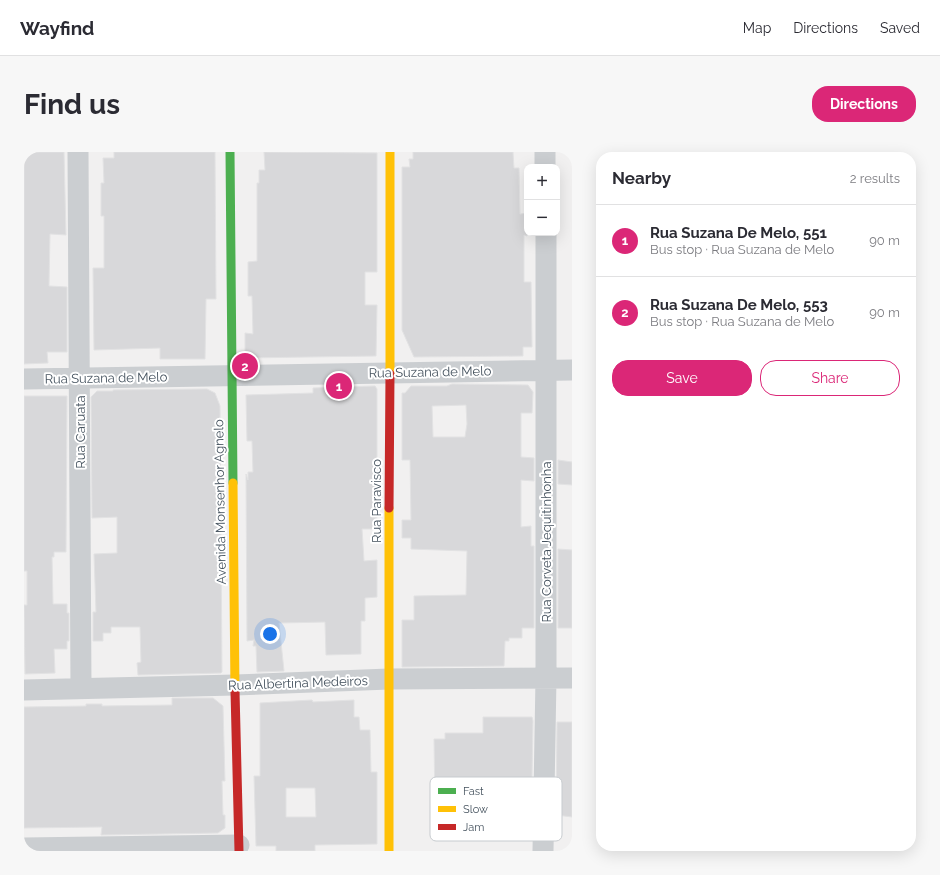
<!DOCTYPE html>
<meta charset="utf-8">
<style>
body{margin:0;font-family:Raleway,sans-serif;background:#f7f7f7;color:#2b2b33}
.controls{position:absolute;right:12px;top:12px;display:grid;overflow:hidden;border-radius:8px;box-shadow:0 4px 16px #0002}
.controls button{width:36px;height:36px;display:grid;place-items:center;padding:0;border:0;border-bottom:1px solid #e1e1e2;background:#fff;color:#2b2b33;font:20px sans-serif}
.you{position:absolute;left:246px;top:482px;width:14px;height:14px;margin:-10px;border:3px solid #fff;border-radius:50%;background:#1a73e8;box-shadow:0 0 0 6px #1a73e833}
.badge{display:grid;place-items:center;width:26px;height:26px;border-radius:50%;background:#db2777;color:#fff;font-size:13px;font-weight:700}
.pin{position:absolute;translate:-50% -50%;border:2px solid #fff;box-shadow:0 1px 4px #0006}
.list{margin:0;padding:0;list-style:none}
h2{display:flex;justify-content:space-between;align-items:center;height:52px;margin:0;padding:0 16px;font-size:17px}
h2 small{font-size:13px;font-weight:400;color:#7c7c81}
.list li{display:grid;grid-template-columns:26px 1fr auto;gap:12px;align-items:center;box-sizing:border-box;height:72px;padding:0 16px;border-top:1px solid #e1e1e2}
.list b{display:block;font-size:15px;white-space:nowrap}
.list p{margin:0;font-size:13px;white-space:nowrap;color:#7c7c81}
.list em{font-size:13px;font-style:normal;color:#7c7c81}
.actions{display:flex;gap:8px;padding:12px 16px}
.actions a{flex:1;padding:9px 0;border:1px solid #db2777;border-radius:16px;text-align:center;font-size:14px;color:#db2777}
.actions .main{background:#db2777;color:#fff}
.map{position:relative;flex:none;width:548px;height:699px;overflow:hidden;border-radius:16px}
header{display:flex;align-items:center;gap:24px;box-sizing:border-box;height:56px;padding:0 20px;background:#fff;border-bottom:1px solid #e1e1e2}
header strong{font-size:19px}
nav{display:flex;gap:22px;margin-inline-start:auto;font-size:14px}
.intro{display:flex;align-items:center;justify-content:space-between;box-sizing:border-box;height:96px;padding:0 24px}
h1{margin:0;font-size:28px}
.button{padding:10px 18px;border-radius:16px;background:#db2777;color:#fff;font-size:14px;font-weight:700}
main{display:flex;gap:24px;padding:0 24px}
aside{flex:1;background:#fff;border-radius:16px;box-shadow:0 4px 16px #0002}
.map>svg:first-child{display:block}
</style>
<header>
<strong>Wayfind</strong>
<nav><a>Map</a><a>Directions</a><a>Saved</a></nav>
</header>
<div class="intro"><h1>Find us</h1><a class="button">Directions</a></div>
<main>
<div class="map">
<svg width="548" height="699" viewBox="0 0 548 699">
<rect width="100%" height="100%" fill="#f1f0f0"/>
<path fill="#d8d8da" stroke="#e2e2e3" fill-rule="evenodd" d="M0,0H40L42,83L26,82L25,134L43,135V200H23L24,211L0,212Z
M90,0H191L192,147H182L181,207H136V196L70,198L69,116H80V64H77V31H80L79,6H90Z
M240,0L353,1V120H341V153H353L352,204L221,206V181L229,182L228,144H224V110L233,109V31H235V18H241Z
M389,0H489L490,16H495L496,62L503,61V84L500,83V130H507L508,195H499V204L390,205L378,178V15H386L385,7H389Z
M428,232L504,233L509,240L508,261H497V305L510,306V329L497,328V375L507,374V394H510V476H498V486H485V489H481L480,514L378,515V468H390V444L442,443L443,399L387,397V386H378V368H387L386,308H378V241H381L387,234H423ZM442,253L443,272L441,285H409L408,254Z
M351,234L353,237V377H338L340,409L353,408V445L341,446V469H337V502L302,503L301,470L255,471L260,519L233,520L232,494H229L230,488L223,489L222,322L224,328V320H229L228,289H223L222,243L289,241V236Z
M183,237L191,241L196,254L198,520L197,521L114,523L113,511L117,510L116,475H87V481H79V489H69V460H72L70,402L93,401V365L68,366L67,245L73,239H89V238Z
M0,244H43L42,400H30V405H28L29,452H43V461H45V489H43V497H30L31,521L1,522L0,453H3V419H0Z
M534,308L548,310V333L534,332Z
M534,397L548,398V476H534Z
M148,546H189L199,554L201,629H198L199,663H201V676L194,681L77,683L78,675L0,676V555L62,554V552H78V554L148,553Z
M288,548L289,550L330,548V565H335L336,578H346L347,620H353V692L291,693V699H252V694H232L230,624H236V551ZM262,636H291L292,665H262Z
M459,565H508L509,569L507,682H460V680H408V656H411L410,587H421V581H459Z
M533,570H548V665L532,663Z"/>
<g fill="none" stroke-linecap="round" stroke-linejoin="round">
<path stroke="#cbced1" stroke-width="21" d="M54,0L57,536
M521,0V15
M0,227L548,218
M0,538L211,533L365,527L548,526
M0,696L215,693
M519,699L522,526V81"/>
<path stroke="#4caf50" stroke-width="9" d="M206,0L209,331"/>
<path stroke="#ffc107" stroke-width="9" d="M366,222V0
M209,331L211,539
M365,699V356"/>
<path stroke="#c62828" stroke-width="9" d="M365,356L366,222
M211,539L215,699"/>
</g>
<g text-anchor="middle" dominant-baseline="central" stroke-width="4" stroke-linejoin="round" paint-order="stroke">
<g font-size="13" fill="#45525e" stroke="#fff">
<text transform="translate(406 220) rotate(-1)">Rua Suzana de Melo</text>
<text transform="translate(82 226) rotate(-1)">Rua Suzana de Melo</text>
<text transform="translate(56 280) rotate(-90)">Rua Caruata</text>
<text transform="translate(352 349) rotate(-90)">Rua Paravisco</text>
<text transform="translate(196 350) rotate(-91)">Avenida Monsenhor Agnelo</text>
<text transform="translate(522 390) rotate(-90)">Rua Corveta Jequitinhonha</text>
<text transform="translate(274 531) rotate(-2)">Rua Albertina Medeiros</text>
</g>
</g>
<rect x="406" y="625" width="132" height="64" rx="6" fill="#fff" stroke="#c7cbcf" stroke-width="1"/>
<rect x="414" y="636" width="18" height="6" fill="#4caf50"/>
<rect x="414" y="654" width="18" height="6" fill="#ffc107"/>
<rect x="414" y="672" width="18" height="6" fill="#c62828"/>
<g font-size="11" fill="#45525e">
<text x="439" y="643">Fast</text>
<text x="439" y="661">Slow</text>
<text x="439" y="679">Jam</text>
</g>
</svg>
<div class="controls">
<button>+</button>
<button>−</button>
</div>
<div class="you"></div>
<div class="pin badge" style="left:315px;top:234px">1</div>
<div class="pin badge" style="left:221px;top:214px">2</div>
</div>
<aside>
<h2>Nearby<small>2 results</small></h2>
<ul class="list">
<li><span class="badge">1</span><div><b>Rua Suzana De Melo, 551</b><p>Bus stop · Rua Suzana de Melo</p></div><em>90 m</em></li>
<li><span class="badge">2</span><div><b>Rua Suzana De Melo, 553</b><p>Bus stop · Rua Suzana de Melo</p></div><em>90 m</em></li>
</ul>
<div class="actions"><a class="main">Save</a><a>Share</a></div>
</aside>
</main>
